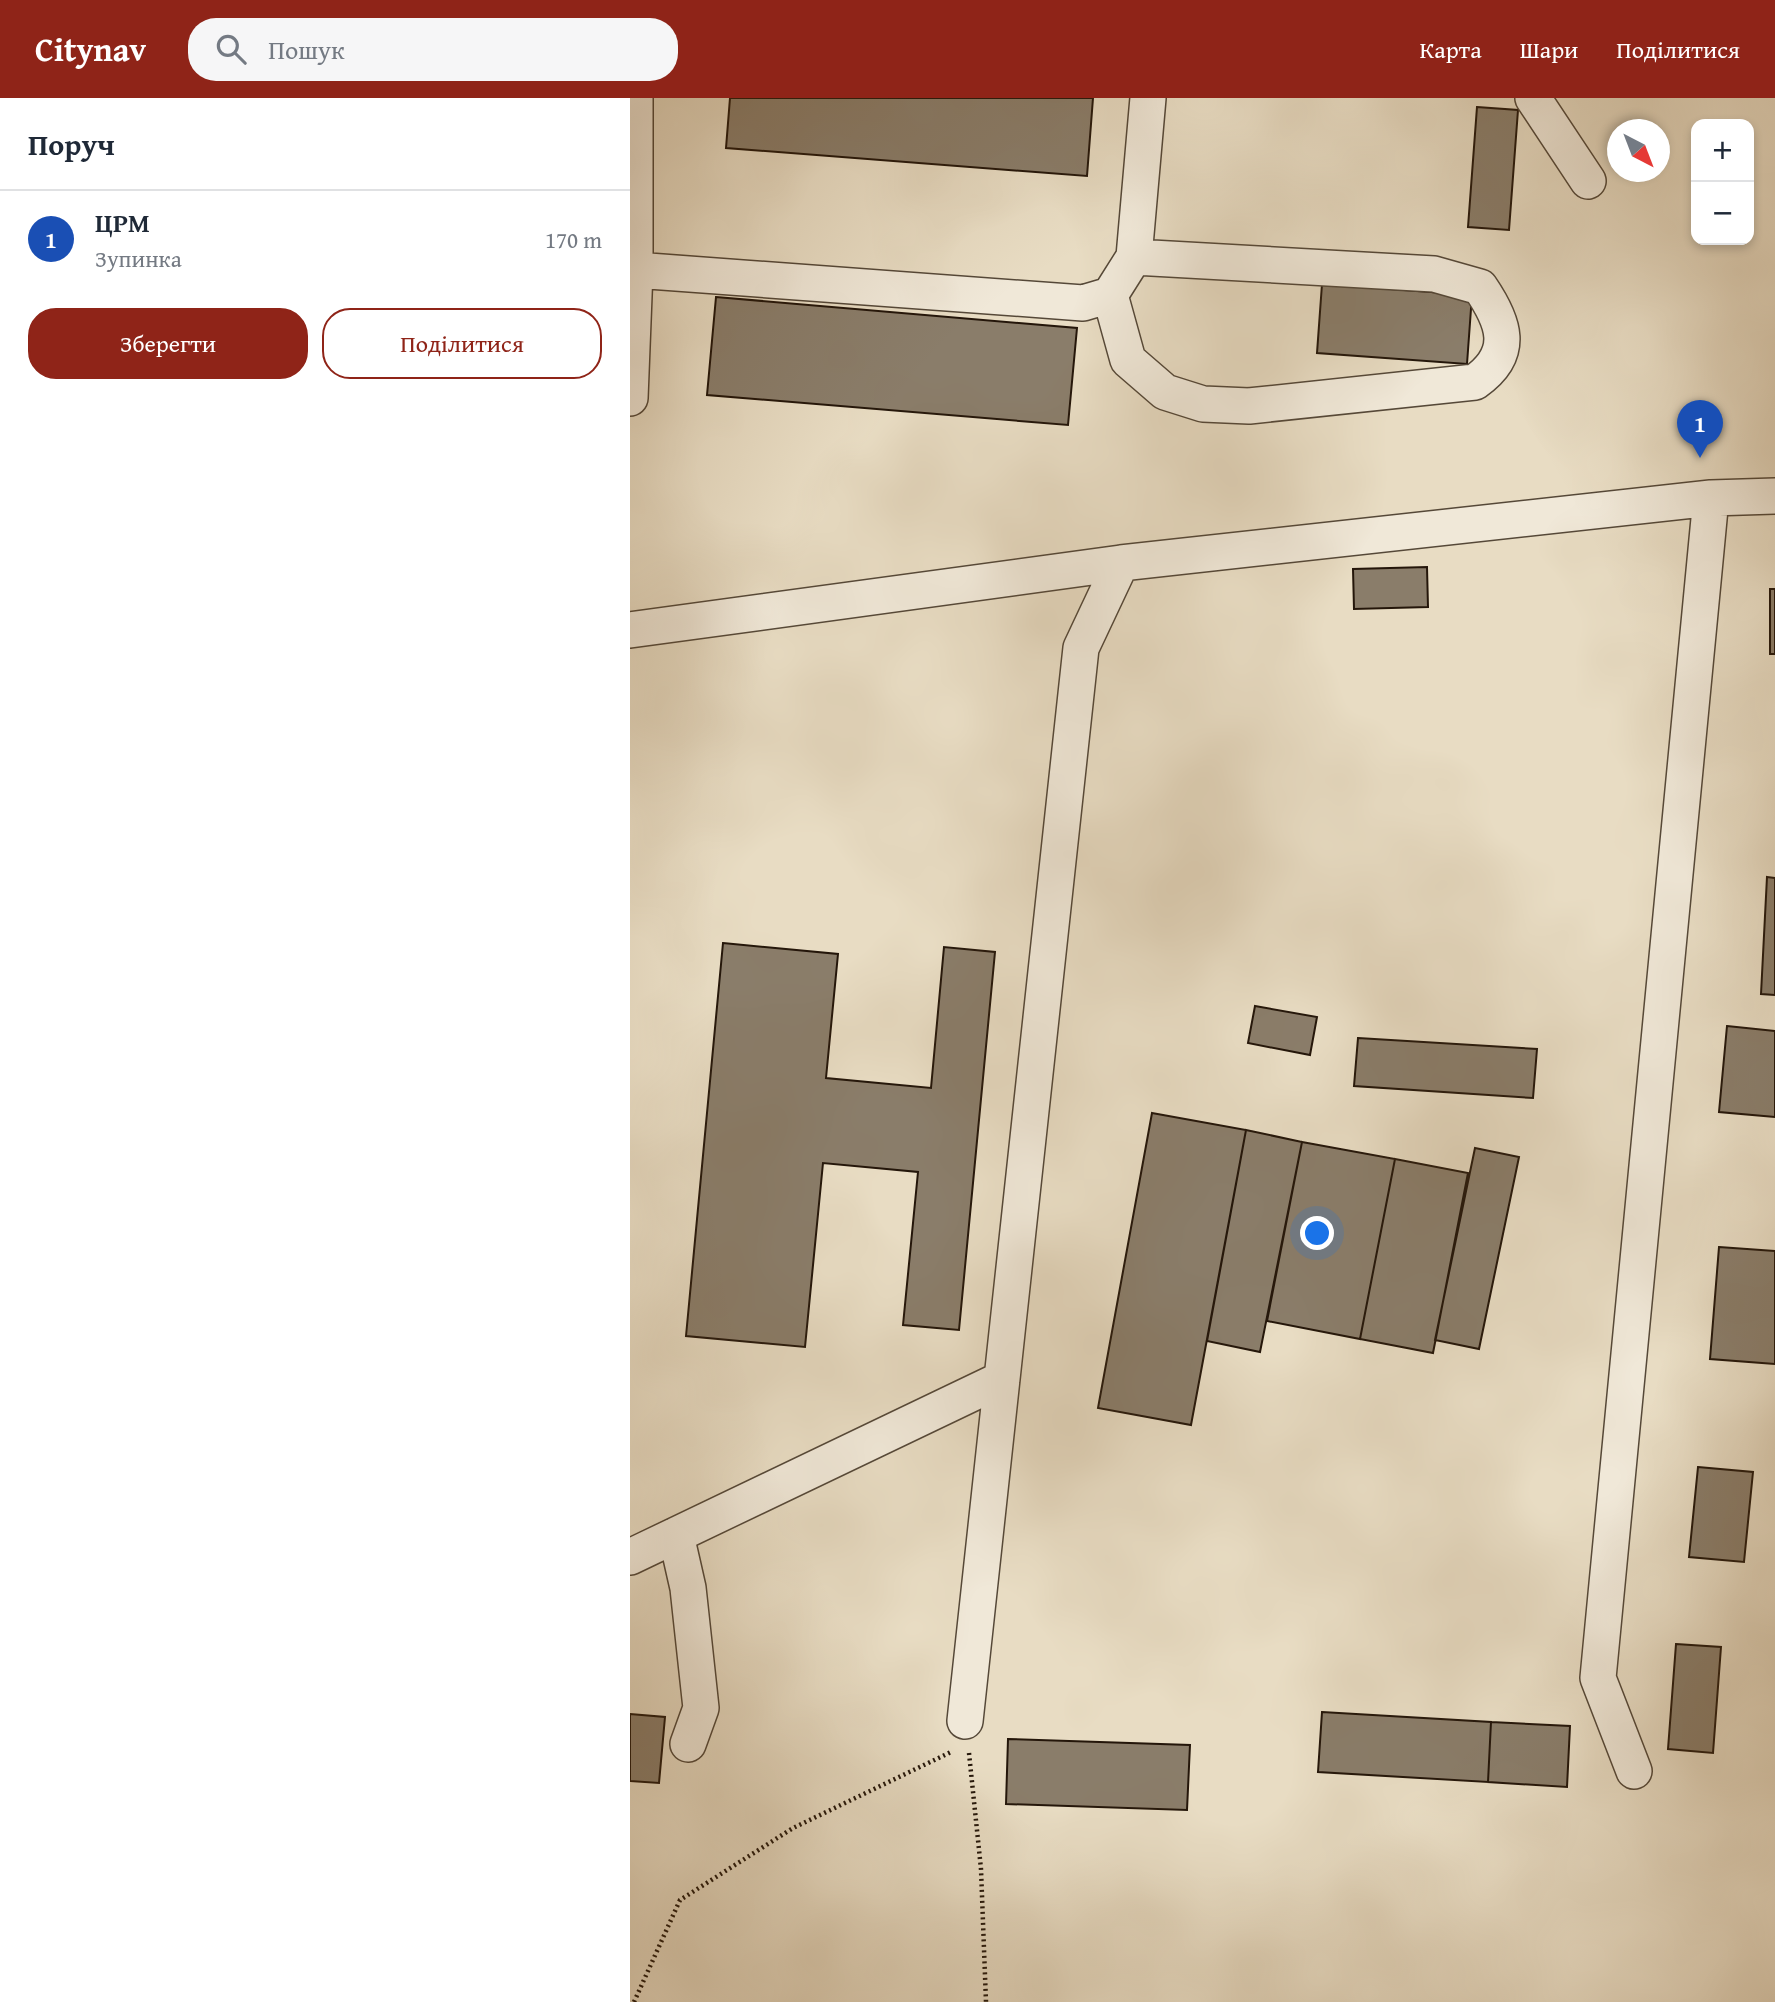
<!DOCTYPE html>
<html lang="uk">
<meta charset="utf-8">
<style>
body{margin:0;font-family:"Gentium Book Plus",serif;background:#f6f6f7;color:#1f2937}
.controls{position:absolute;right:21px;top:21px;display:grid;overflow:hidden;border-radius:14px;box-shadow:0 4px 10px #0003}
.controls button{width:63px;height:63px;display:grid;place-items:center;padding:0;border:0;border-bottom:2px solid #e0e1e3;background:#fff;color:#1f2937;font:35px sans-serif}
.compass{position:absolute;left:977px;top:21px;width:63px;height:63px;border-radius:50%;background:#fff;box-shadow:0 4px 10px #0003;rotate:138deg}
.you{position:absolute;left:688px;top:1136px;width:24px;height:24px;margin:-18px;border:5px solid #fff;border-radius:50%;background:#1a73e8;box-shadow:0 0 0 10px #1a73e833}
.badge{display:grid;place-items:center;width:46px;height:46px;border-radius:50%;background:#8f2418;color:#fff;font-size:23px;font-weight:700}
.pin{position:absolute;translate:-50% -58px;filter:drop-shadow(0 2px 4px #0008)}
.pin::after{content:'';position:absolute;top:37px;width:24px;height:21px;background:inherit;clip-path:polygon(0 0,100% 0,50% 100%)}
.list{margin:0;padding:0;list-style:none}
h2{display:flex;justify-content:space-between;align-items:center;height:91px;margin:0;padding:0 28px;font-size:30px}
h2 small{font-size:23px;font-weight:400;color:#747a83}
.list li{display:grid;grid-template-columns:46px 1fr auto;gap:21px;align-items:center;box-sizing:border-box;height:98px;padding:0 28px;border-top:2px solid #e0e1e3}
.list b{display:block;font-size:26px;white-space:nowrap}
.list p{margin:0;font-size:23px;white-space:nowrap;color:#747a83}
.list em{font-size:23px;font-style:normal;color:#747a83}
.actions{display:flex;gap:14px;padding:21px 28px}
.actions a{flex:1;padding:16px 0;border:2px solid #8f2418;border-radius:28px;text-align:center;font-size:24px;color:#8f2418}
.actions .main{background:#8f2418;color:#fff}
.icon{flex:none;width:38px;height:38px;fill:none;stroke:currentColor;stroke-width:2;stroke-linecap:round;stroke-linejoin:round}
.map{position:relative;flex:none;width:1145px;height:1904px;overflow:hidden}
header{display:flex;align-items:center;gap:42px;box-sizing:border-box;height:98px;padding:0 35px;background:#8f2418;color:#fff}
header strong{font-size:33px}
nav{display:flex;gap:38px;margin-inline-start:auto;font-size:24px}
.search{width:490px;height:63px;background:#f6f6f7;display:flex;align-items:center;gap:18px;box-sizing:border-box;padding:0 24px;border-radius:28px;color:#747a83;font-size:26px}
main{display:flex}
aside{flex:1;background:#fff}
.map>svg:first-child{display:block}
</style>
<header>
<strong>Citynav</strong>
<div class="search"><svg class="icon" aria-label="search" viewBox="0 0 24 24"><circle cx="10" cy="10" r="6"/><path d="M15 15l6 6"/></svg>Пошук</div>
<nav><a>Карта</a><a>Шари</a><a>Поділитися</a></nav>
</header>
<main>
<aside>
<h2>Поруч<small></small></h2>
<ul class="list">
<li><span class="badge" style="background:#1a4fb4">1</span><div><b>ЦРМ</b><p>Зупинка</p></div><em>170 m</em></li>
</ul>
<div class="actions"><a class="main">Зберегти</a><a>Поділитися</a></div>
</aside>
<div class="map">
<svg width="1145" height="1904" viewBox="0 0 1145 1904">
<rect width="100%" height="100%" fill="#e8dcc3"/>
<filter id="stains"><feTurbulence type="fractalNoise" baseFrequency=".00286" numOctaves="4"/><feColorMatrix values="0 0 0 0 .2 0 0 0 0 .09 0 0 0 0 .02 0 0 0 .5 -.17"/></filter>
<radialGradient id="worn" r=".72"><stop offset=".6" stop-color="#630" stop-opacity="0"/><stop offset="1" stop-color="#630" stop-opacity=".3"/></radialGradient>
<path fill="#8a7d6a" stroke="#24160a" stroke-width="2" d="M100,0H463L457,78L96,50Z
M847,9L888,12L879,132L838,129Z
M692,186L842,197L837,266L687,255Z
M86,199L447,230L438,327L77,297Z
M797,469L798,509L724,511L723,471Z
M1140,491H1145V556H1140Z
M1137,779L1145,780V897L1131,896Z
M93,845L208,856L196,980L301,990L314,849L365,854L329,1232L273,1227L288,1074L193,1065L175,1249L56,1238Z
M625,908L687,919L680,957L618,945Z
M1097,928L1145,933V1019L1089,1014Z
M728,940L907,951L903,1000L724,988Z
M522,1015L616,1032L561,1327L468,1310Z
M616,1032L672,1044L630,1254L577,1243Z
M672,1044L765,1061L730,1241L637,1223Z
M845,1050L889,1059L849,1251L805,1242Z
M765,1061L838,1075L803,1255L730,1241Z
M1089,1149L1145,1153V1266L1080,1261Z
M1068,1369L1123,1374L1114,1464L1059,1459Z
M1046,1546L1091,1549L1083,1655L1038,1651Z
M692,1614L861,1624L858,1684L688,1674Z
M0,1616L35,1619L29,1685L0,1683Z
M861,1624L940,1628L937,1689L858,1684Z
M378,1641L560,1647L557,1712L376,1706Z"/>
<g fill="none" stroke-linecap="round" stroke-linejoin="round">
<g stroke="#554838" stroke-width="38">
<path id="minor" d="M903,0L958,83
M5,172L453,205L480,197L504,159L518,0
M480,197L498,262L535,294L573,306L619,308L845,284C886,255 874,224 850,189L804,176L504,159
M0,300L5,172V0
M0,532L491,465L1081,400L1145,398
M46,1437L58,1490L71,1610L58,1646
M0,1459L372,1281
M335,1623L451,550L491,465
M1004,1673L968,1580L1081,400"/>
</g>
<path stroke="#24160a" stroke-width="4.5" stroke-dasharray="2 3.5" stroke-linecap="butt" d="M339,1655L351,1771L356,1904
M4,1904L50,1802L163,1730L321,1654"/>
<use href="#minor" stroke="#f0e8d8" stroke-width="35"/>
</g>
<rect width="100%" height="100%" filter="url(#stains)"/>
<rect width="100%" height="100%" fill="url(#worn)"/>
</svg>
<div class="controls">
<button>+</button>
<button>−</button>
</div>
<svg class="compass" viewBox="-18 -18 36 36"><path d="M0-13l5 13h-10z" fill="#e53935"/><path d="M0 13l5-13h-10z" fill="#747a83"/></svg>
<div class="you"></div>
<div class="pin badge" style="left:1070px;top:360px;background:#1a4fb4">1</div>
</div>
</main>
